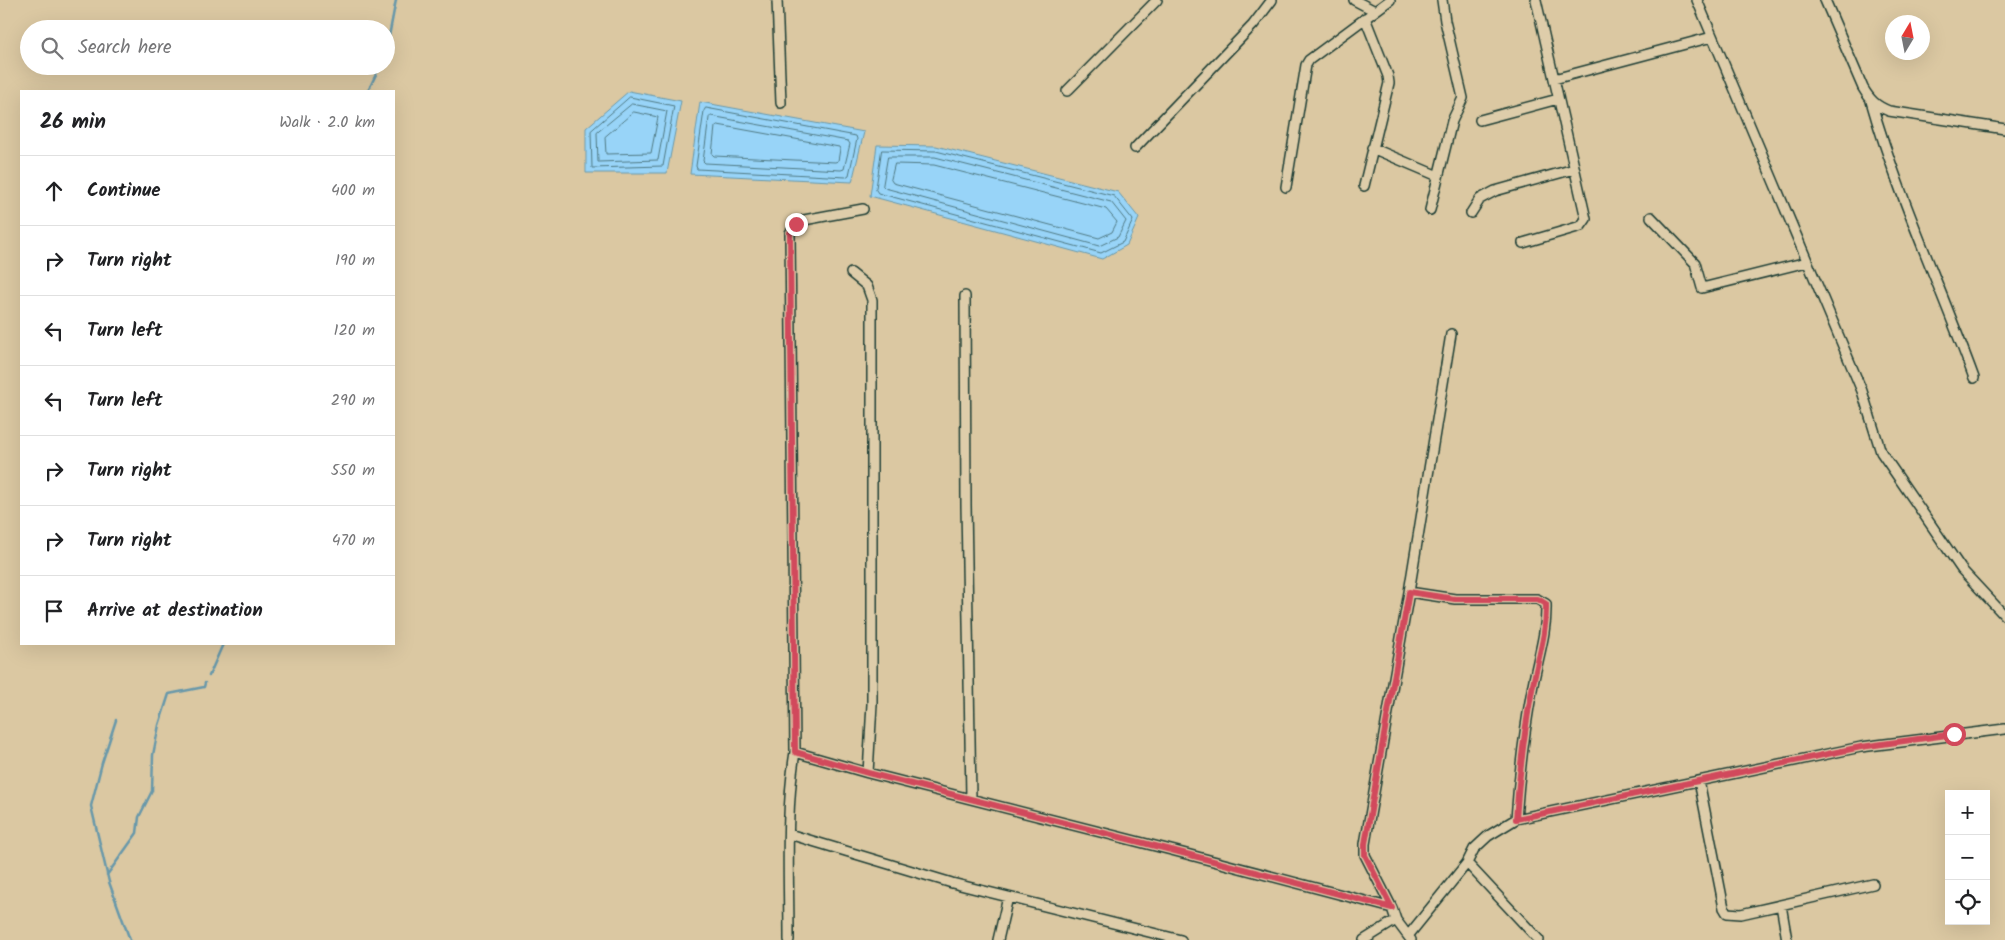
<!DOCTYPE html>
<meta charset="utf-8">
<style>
body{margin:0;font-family:Kalam,sans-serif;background:#f2f2f2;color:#202124}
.controls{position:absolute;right:15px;bottom:15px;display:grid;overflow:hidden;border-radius:0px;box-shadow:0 5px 20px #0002}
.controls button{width:45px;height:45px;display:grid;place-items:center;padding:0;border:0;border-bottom:1px solid #e0e0e0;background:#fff;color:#202124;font:25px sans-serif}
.compass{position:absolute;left:1885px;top:15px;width:45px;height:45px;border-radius:50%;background:#fff;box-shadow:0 5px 20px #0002;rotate:10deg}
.stop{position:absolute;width:15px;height:15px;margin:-11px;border:4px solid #d1495b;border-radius:50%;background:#fff}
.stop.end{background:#d1495b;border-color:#fff;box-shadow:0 1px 5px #0008}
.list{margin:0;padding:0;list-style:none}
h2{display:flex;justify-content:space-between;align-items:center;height:65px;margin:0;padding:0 20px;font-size:21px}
h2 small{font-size:16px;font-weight:400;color:#757577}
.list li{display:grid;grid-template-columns:32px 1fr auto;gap:15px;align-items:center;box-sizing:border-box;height:70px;padding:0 20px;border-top:1px solid #e0e0e0}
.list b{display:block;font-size:19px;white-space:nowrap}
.list em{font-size:16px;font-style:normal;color:#757577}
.icon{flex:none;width:28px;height:28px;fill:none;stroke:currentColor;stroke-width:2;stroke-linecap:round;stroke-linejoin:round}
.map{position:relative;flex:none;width:2005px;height:940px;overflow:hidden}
.search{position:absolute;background:#fff;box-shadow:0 5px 20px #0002;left:20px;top:20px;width:375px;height:55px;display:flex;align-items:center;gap:12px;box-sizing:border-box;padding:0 18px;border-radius:28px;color:#757577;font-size:19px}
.panel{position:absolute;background:#fff;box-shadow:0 5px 20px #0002;left:20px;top:90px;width:375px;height:555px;border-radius:0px}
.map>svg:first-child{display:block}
</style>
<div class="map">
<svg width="2005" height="940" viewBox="0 0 2005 940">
<rect width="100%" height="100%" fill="#dbc8a2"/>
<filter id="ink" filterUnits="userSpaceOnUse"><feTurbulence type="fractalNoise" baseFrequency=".02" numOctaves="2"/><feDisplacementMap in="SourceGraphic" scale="10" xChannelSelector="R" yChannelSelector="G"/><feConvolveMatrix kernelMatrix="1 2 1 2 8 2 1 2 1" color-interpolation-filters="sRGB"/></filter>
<g filter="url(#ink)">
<path fill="#98d4f8" stroke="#6898aa" d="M629,91L681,101L667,173H586V128Z
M700,102L864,132L852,182L690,174Z
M877,145L936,146L1118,192L1139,218L1127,245L1102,259L870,196Z"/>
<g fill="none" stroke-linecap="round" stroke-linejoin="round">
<path stroke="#4f7982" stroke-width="1" d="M630,97L674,106L663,166L592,168L591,131Z
M632,104L667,111L658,160L598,162L597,133Z
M706,108L856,136L857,139L849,175L846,177L697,169L696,166L704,111Z
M634,112L658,117L651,153L606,154L605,137Z
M711,116L848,141L850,144L844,169L841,170L705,163L703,161L709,118Z
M718,125L839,147L840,149L838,161L835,162L714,156L712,154L715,127Z
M882,150L936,151L1114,196L1133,220L1123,242L1101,253L878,193L876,190Z
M888,157H935L1111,202L1126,221L1118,237L1099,246L885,188L883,186Z
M895,164L934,165L1106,209L1117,222L1112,232L1099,238L893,183L891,180Z"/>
<path stroke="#6898aa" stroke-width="2.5" d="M386,52L396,0
M368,91L380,66
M209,676L223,644
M116,720L102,763L91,806L109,882L130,940
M107,875L137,833L139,817L152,791L153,755L159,725L169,694L204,687L205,683"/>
<g stroke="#1f3d34" stroke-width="12">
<path id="minor" d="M777,0L781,103
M1354,0L1375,11
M1697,0L1862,391L1881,452L1962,570L2005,616
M1825,0L1863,88C1870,100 1876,106 1889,111L2005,129
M1554,79L1712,37
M1067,91L1157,0
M1871,101C1898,196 1940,285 1974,378
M1480,120L1558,99
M1135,148L1253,25L1272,0
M1372,148L1438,176
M1364,186L1389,83L1388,76L1365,18
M1286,187L1306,65L1309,60L1390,0
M1430,210L1452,121L1463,98L1445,21L1442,0
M1471,213L1480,199L1495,191L1574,169
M1651,217L1695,263L1702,288L1807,262
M1523,243L1581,226L1586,219L1536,0
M851,273L867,286L872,300V704L868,773
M965,296L966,505L971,798
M1409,592L1455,599H1537L1546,604C1547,634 1537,660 1532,690C1524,733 1519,776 1516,819
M795,752L868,773L1175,851L1392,908
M1699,781L1724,908L1727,913L1741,914L1873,884
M789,834L952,883L1181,940
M1467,863L1539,940
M1781,905L1787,940
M1408,936L1467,863L1474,849L1488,836L1516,819L1861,747L2005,729
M789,940C789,877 785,814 795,752L790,233L796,224L804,220L863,209
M998,940L1008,897
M1364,940L1396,920
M1411,940L1396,920L1392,908L1365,855V844L1409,592L1451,334"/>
</g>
<use href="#minor" stroke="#decdaa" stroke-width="9"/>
</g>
</g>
<g fill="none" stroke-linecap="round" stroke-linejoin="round" filter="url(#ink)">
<path stroke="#d1495b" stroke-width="6" d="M796,224L790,233L795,752L868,773L1175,851L1392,908L1365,855V844L1409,592L1455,599H1538L1546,604C1547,634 1537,661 1532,690C1524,733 1519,776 1516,819L1861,747L1954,734"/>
</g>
</svg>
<div class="controls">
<button>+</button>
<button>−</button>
<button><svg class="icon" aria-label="locate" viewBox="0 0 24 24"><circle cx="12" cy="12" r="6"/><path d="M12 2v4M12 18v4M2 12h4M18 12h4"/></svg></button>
</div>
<svg class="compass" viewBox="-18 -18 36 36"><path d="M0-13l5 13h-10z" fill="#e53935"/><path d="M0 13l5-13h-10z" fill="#757577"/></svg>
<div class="stop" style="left:1954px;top:734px"></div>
<div class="stop end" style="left:796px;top:224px"></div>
<div class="search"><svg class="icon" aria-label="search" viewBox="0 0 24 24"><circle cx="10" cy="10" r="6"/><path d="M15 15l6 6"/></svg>Search here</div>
<section class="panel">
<h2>26 min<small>Walk · 2.0 km</small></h2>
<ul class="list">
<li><svg class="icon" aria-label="ahead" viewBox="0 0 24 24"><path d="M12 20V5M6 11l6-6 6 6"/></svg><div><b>Continue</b></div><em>400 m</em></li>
<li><svg class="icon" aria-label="right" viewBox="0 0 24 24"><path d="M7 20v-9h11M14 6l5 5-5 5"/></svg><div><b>Turn right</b></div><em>190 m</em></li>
<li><svg class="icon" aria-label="left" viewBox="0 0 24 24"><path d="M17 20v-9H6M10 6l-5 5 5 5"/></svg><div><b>Turn left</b></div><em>120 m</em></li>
<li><svg class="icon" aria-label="left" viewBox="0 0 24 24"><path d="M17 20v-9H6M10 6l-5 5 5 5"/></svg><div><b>Turn left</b></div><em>290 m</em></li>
<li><svg class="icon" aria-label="right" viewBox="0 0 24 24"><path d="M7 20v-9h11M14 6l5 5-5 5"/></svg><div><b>Turn right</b></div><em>550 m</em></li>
<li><svg class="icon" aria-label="right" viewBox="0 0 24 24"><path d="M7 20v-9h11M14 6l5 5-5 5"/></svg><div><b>Turn right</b></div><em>470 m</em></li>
<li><svg class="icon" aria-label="arrive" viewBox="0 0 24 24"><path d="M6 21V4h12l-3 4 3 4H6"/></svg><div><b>Arrive at destination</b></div></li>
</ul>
</section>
</div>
